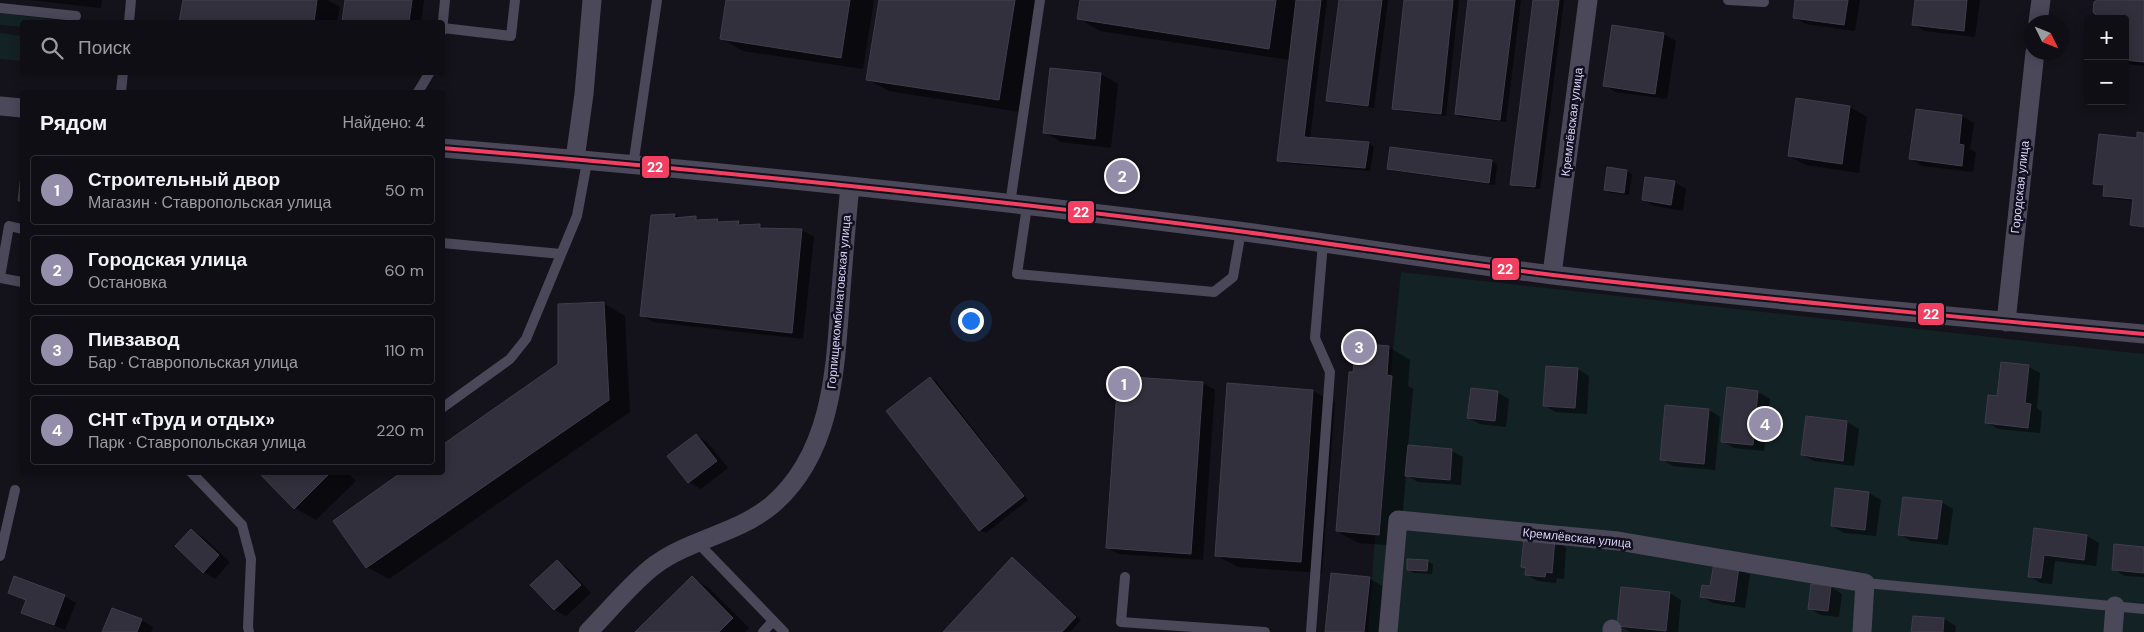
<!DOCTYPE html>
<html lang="ru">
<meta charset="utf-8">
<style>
body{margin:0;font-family:"DM Sans",sans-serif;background:#18171d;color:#f1f3f6}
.controls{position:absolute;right:15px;top:15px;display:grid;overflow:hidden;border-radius:5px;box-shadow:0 2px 12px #0003}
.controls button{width:45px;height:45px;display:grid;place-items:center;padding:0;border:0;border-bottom:1px solid #2f2e34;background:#0f0e14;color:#f1f3f6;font:25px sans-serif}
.compass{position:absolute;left:2024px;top:15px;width:45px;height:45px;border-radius:50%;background:#0f0e14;box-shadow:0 2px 12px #0003;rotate:133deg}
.you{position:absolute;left:970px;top:320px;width:18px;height:18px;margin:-12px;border:4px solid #fff;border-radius:50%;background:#1a73e8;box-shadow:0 0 0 8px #1a73e833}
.badge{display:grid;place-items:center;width:32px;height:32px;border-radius:50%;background:#948eab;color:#fff;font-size:16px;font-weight:700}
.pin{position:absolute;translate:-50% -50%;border:2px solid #fff;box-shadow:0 1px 5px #0006}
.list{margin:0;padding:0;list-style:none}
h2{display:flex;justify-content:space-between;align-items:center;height:65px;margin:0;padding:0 20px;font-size:21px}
h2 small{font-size:16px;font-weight:400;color:#9b9ca0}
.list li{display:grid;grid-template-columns:32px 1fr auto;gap:15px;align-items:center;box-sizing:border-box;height:70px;margin:0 10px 10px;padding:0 10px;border:1px solid #2f2e34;border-radius:5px}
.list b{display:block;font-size:19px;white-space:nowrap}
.list p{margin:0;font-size:16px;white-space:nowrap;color:#9b9ca0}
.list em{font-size:16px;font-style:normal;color:#9b9ca0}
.icon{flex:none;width:28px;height:28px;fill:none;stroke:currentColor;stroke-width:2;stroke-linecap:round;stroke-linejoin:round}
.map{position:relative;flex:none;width:2144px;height:632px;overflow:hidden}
.search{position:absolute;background:#0f0e14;box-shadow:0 2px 12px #0003;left:20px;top:20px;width:425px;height:55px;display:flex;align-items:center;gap:12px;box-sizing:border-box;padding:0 18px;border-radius:5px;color:#9b9ca0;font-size:19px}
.panel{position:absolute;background:#0f0e14;box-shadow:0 2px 12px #0003;left:20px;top:90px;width:425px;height:385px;border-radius:5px}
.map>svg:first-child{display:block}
</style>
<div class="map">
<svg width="2144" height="632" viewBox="0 0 2144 632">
<rect width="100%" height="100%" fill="#14121a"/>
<path fill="#132224" d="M0,13L71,22H22V27L0,25Z
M0,33L22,36V61L0,59Z
M1401,272L2144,354V632H1368L1378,494Z"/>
<path fill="#0007" d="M30,0H102L101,8Z
M184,0H327L340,7L337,22H180Z
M347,0H424L421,22H344Z
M727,0H874L863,69L743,51L721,38Z
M880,0H1038L1020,112L889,91L867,79Z
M1081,0H1327L1310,139L1369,143L1374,147L1370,171L1284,163L1278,160L1290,60L1100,31L1078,18Z
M1341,0H1388L1374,108L1333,103L1328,100Z
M1405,0H1459L1446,116L1399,111L1393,108Z
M1470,0H1521L1506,122L1461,117L1456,114Z
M1534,0H1564L1540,189L1516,187L1511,184Z
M1797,0H1860L1855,31L1806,24L1794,17Z
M1916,0H1980L1975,37L1925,31L1914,25Z
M2100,0H2144V66L2125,64V19H2103L2099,16Z
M1613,27L1664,34L1676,41L1667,99L1616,92L1604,85Z
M1101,74L1118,84L1111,148L1061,142L1044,132Z
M1797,100L1850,107L1867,117L1859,173L1806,165L1789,156Z
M1917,111L1962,116L1974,123L1970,149L1976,153L1973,172L1922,166L1911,159Z
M2144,134V228L2131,224L2134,201L2109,198L2104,195L2105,187L2094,183Z
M1492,161L1497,165L1495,185L1394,171L1388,168Z
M1627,171L1632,174L1629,195L1610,193L1605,190Z
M22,176V202L19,200Z
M1674,182L1686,189L1683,211L1655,206L1643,200Z
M675,215L680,218H696L702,221L717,220L723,223H738L744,226L760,225L766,229L802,230L814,237L803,339L653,322L641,315Z
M603,303L625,316L630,412L389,579L367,567L442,472L559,365Z
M1357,345L1389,347L1410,360L1408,386L1413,389L1408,447L1452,451L1463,457L1461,485L1418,482L1406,475L1400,546L1358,543L1337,531Z
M2029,367L2040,373L2037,408L2042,412L2040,433L1998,429L1986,422L1998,398Z
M1578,369L1589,376L1587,414L1556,412L1545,406Z
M930,378L936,381L1028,500L986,533L980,530Z
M1119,378L1203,383L1215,390L1203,560L1119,554L1107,548Z
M1229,385L1313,391L1335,403L1322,573L1238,567L1216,555Z
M1728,389L1758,392L1770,399L1764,451L1734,448L1722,441Z
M1498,393L1509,399L1506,427L1480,424L1468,418Z
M1709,410L1720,417L1715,470L1673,466L1661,459Z
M1807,418L1847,422L1859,429L1854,466L1814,461L1802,455Z
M696,435L707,442L728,468L701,489L689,482L669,457Z
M260,472H347L356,481L316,520L295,508Z
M1836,490L1869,493L1881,500L1876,536L1844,533L1832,526Z
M1941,502L1953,509L1948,545L1911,541L1899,534Z
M191,530L203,537L230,562L215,579L204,572Z
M2035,530L2087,536L2099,543L2096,566L2055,561L2052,584L2041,583L2029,576Z
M1555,541L1566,547L1564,579L1557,578L1556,583L1538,581L1527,575V569L1522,566Z
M2144,548V577L2125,576L2113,569Z
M1012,559L1081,620L1070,632H944Z
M1427,561L1433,564L1432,574L1414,573L1408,569Z
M558,562L569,569L591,593L566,616L555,610L532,585Z
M1738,568L1750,575L1745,608L1713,603L1701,596Z
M692,578L709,588L749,628L745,632H637Z
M1369,578L1386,588L1382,632H1327Z
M1831,587L1842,594L1839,617L1821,615L1810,609Z
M10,593L64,596L76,603L65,630L23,612L27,601Z
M1670,593L1681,600L1678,632H1630L1618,625Z
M1914,617L1944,619L1956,626L1955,632H1913Z
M141,620L153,627L151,632H104Z"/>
<path fill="#32303c" stroke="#423c4d" d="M183,0H317L314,22H179Z
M345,0H412L409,22H342Z
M726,0H850L841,58L720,39Z
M879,0H1015L999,100L866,80Z
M1080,0H1276L1269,49L1077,19Z
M1296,0H1321L1304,137L1369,142L1365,168L1277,161Z
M1339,0H1382L1368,106L1326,101Z
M1404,0H1453L1441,114L1392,109Z
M1468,0H1515L1500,120L1455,114Z
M1533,0H1559L1535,187L1510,185Z
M1795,0H1848L1844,25L1793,18Z
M1915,0H1967L1964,31L1912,25Z
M2097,0H2144V62L2125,60V19L2098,17L2093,12L2094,2Z
M1612,25L1664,33L1655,94L1603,86Z
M1050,68L1101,73L1095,139L1043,133Z
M1796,98L1850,106L1842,164L1788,156Z
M1916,109L1962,115L1959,144L1964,145L1962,166L1909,159Z
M2137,132L2144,133V227L2130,225L2133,199L2103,196L2104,185L2093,184L2099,134L2137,138Z
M1390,147L1492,160L1489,183L1387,169Z
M22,167V201H18Z
M1607,167L1627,170L1624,193L1604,190Z
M1645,177L1675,181L1671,205L1642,200Z
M675,214L674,218L696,216V220L718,219L717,222L739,221L738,225L760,224V228L802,229L792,333L640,316L651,215Z
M604,302L609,400L366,568L333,521L402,472H442V445L558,364V304Z
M1356,343L1389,346L1387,375L1392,376L1379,535L1336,531L1349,372H1353Z
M2001,362L2029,365L2025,403L2031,404L2028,428L1985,423L1988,395L1997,396Z
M1546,366L1578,368L1575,408L1543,406Z
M1118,376L1203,382L1191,554L1106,548Z
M930,377L1024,496L979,531L886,411Z
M1227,383L1313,390L1301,562L1215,556Z
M1727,387L1758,391L1753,445L1721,442Z
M1471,388L1498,391L1495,421L1467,418Z
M1665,405L1709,409L1704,464L1660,460Z
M1806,416L1847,421L1843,461L1801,455Z
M696,434L717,461L688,483L667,456Z
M1408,445L1452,449L1450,480L1405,476Z
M258,472H331L294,509Z
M1835,488L1869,492L1865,530L1831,526Z
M1903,497L1942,501L1937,539L1898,535Z
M2034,528L2087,535L2084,560L2044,555L2041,578L2028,577Z
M191,529L219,555L203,573L175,546Z
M1524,537L1555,539L1552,573L1546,572L1545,577L1525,575L1526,568L1521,567Z
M2114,544L2144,547V573L2112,570Z
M1012,557L1076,617L1062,632H943Z
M1407,559L1428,560L1427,571L1407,570Z
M557,560L581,585L554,610L530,585Z
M1714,563L1739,567L1734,602L1700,597L1702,585L1710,586Z
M1331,573L1370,577L1364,632H1325Z
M14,576L65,595L54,625L21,613L26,600L8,593Z
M692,576L733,618L719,632H635Z
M1811,584L1831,586L1828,611L1808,609Z
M1621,587L1670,592L1666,631L1617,626Z
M112,608L142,619L137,632H102Z
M1913,616L1944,618L1943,632H1911Z"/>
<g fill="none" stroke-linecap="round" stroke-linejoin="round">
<path stroke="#4a4859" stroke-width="10" d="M1728,0L1764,2
M0,8L76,16
M129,22L131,0
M443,28L511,36L515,0
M442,31L445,0
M121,92L123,72
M418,92L430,72
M633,166L657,0
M1010,204L1040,0
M1027,206L1017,274L1214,292L1233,277L1241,231
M442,243L561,254
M0,277L9,226L22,229
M0,278L22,282
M442,408L510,359L526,339L577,216L587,162
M191,472L242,525L251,559L248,627L249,632
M698,543L784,632
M0,556L15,490
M1125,577L1121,622L1265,632
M1865,583L2144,609
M763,632L773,621
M1311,632L1330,372L1315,338L1323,243"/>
<path stroke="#4a4859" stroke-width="19" d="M2038,22L2041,0
M0,106L22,108
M442,148C708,170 974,197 1238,231C1343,245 1448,262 1553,275C1750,298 1947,316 2144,334
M575,159L584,94L592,0
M1552,274L1588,0
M2006,322L2035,52
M588,632C608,612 634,580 655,565C690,539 737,534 772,505C831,454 835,374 840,303C843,264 846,225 850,186
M1388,632L1398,520L1618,541L1865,583L1862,632
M1612,632V629
M2113,632L2115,606"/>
<g stroke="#120f1d" stroke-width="8">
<path id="bus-1" d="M442,148C708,170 974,197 1238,231C1343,245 1448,262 1553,275C1750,298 1947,316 2144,334"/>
</g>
<use href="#bus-1" stroke="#f24062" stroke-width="4"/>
</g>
<g text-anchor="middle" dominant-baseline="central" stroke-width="5" stroke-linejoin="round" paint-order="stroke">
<g font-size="12" fill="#d9d1f9" stroke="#120f1d">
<text transform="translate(1572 122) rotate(-83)">Кремлёвская улица</text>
<text transform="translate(2020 187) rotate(-84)">Городская улица</text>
<text transform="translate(839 302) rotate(-85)">Горпищекомбинатовская улица</text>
<text transform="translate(1577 538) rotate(6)">Кремлёвская улица</text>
</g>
</g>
<g stroke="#120f1d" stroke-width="2">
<rect x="641" y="155" width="29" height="24" rx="5" fill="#f24062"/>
<rect x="1067" y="200" width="28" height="24" rx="5" fill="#f24062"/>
<rect x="1491" y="257" width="29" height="24" rx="5" fill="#f24062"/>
<rect x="1917" y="302" width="28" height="24" rx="5" fill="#f24062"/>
</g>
<g font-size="14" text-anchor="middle" font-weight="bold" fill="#fff">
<text x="655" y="172">22</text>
<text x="1081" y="217">22</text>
<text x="1505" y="274">22</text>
<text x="1931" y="319">22</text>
</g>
</svg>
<div class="controls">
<button>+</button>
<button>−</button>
</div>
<svg class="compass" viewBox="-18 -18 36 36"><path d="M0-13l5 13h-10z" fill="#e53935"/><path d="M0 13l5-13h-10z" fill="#9b9ca0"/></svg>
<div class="you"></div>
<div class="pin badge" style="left:1124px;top:384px">1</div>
<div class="pin badge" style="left:1122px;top:176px">2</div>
<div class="pin badge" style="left:1359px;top:347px">3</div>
<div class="pin badge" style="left:1765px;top:424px">4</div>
<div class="search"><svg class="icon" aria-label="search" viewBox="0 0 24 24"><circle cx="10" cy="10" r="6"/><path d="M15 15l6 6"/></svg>Поиск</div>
<section class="panel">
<h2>Рядом<small>Найдено: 4</small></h2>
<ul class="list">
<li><span class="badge">1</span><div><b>Строительный двор</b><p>Магазин · Ставропольская улица</p></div><em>50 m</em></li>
<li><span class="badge">2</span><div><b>Городская улица</b><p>Остановка</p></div><em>60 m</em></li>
<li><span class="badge">3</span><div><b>Пивзавод</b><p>Бар · Ставропольская улица</p></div><em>110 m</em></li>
<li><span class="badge">4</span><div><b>СНТ «Труд и отдых»</b><p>Парк · Ставропольская улица</p></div><em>220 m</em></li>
</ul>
</section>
</div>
